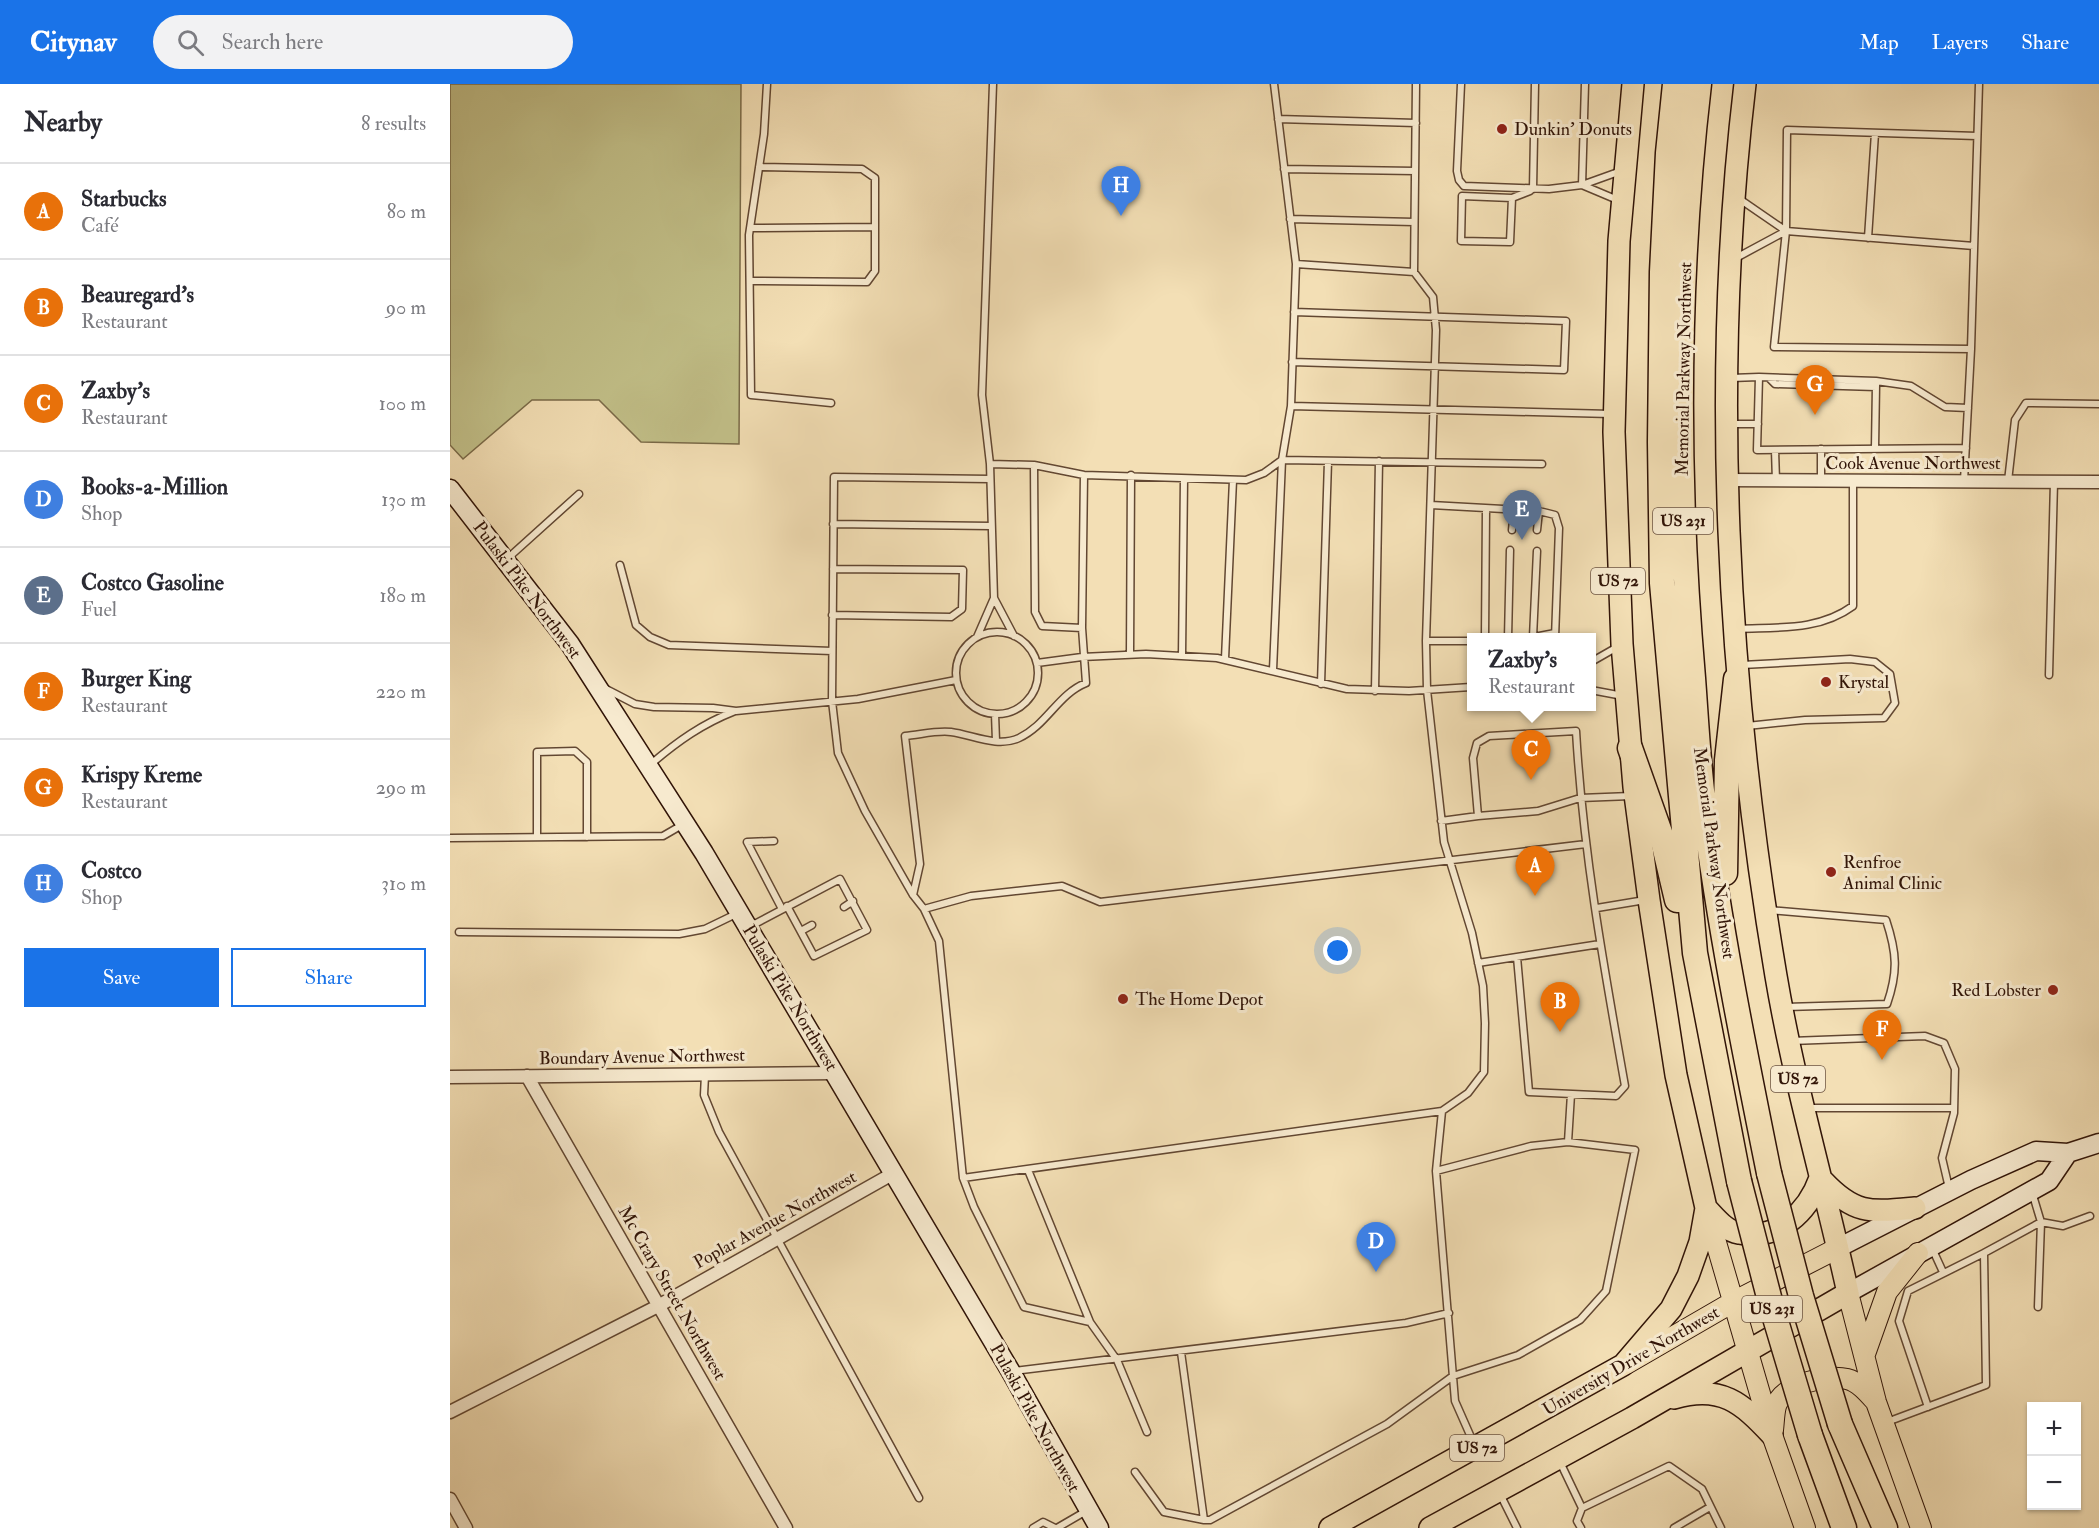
<!DOCTYPE html>
<meta charset="utf-8">
<style>
body{margin:0;font-family:"IM FELL Double Pica",serif;background:#f2f2f3;color:#2b2b33}
.controls{position:absolute;right:18px;bottom:18px;display:grid;overflow:hidden;border-radius:0px;box-shadow:0 2px 4px #0004}
.controls button{width:54px;height:54px;display:grid;place-items:center;padding:0;border:0;border-bottom:2px solid #e1e1e2;background:#fff;color:#2b2b33;font:30px sans-serif}
.you{position:absolute;left:888px;top:867px;width:21px;height:21px;margin:-15px;border:4px solid #fff;border-radius:50%;background:#1a73e8;box-shadow:0 0 0 9px #1a73e833}
.badge{display:grid;place-items:center;width:39px;height:39px;border-radius:50%;background:#1a73e8;color:#fff;font-size:20px;font-weight:700}
.pin{position:absolute;translate:-50% -50px;filter:drop-shadow(0 2px 3px #0008)}
.pin::after{content:'';position:absolute;top:32px;width:21px;height:18px;background:inherit;clip-path:polygon(0 0,100% 0,50% 100%)}
.popup{position:absolute;left:1017px;top:549px;width:129px;height:78px;box-sizing:border-box;display:grid;place-content:center;border-radius:0px;background:#fff;filter:drop-shadow(0 2px 4px #0005);font-size:20px;white-space:nowrap;color:#7c7c81}
.popup b{font-size:22px;color:#2b2b33}
.popup::after{content:'';position:absolute;left:50%;top:100%;margin-left:-12px;border:12px solid transparent;border-top-color:#fff}
.list{margin:0;padding:0;list-style:none}
h2{display:flex;justify-content:space-between;align-items:center;height:78px;margin:0;padding:0 24px;font-size:26px}
h2 small{font-size:20px;font-weight:400;color:#7c7c81}
.list li{display:grid;grid-template-columns:39px 1fr auto;gap:18px;align-items:center;box-sizing:border-box;height:96px;padding:0 24px;border-top:2px solid #e1e1e2}
.list b{display:block;font-size:22px;white-space:nowrap}
.list p{margin:0;font-size:20px;white-space:nowrap;color:#7c7c81}
.list em{font-size:20px;font-style:normal;color:#7c7c81}
.actions{display:flex;gap:12px;padding:18px 24px}
.actions a{flex:1;padding:14px 0;border:2px solid #1a73e8;border-radius:0px;text-align:center;font-size:21px;color:#1a73e8}
.actions .main{background:#1a73e8;color:#fff}
.icon{flex:none;width:33px;height:33px;fill:none;stroke:currentColor;stroke-width:2;stroke-linecap:round;stroke-linejoin:round}
.map{position:relative;flex:none;width:1649px;height:1444px;overflow:hidden}
header{display:flex;align-items:center;gap:36px;box-sizing:border-box;height:84px;padding:0 30px;background:#1a73e8;color:#fff}
header strong{font-size:28px}
nav{display:flex;gap:33px;margin-inline-start:auto;font-size:21px}
.search{width:420px;height:54px;background:#f2f2f3;display:flex;align-items:center;gap:15px;box-sizing:border-box;padding:0 21px;border-radius:33px;color:#7c7c81;font-size:22px}
main{display:flex}
aside{flex:1;background:#fff}
.map>svg:first-child{display:block}
</style>
<header>
<strong>Citynav</strong>
<div class="search"><svg class="icon" aria-label="search" viewBox="0 0 24 24"><circle cx="10" cy="10" r="6"/><path d="M15 15l6 6"/></svg>Search here</div>
<nav><a>Map</a><a>Layers</a><a>Share</a></nav>
</header>
<main>
<aside>
<h2>Nearby<small>8 results</small></h2>
<ul class="list">
<li><span class="badge" style="background:#e8710a">A</span><div><b>Starbucks</b><p>Café</p></div><em>80 m</em></li>
<li><span class="badge" style="background:#e8710a">B</span><div><b>Beauregard's</b><p>Restaurant</p></div><em>90 m</em></li>
<li><span class="badge" style="background:#e8710a">C</span><div><b>Zaxby's</b><p>Restaurant</p></div><em>100 m</em></li>
<li><span class="badge" style="background:#3f7fe0">D</span><div><b>Books-a-Million</b><p>Shop</p></div><em>130 m</em></li>
<li><span class="badge" style="background:#5c6f8a">E</span><div><b>Costco Gasoline</b><p>Fuel</p></div><em>180 m</em></li>
<li><span class="badge" style="background:#e8710a">F</span><div><b>Burger King</b><p>Restaurant</p></div><em>220 m</em></li>
<li><span class="badge" style="background:#e8710a">G</span><div><b>Krispy Kreme</b><p>Restaurant</p></div><em>290 m</em></li>
<li><span class="badge" style="background:#3f7fe0">H</span><div><b>Costco</b><p>Shop</p></div><em>310 m</em></li>
</ul>
<div class="actions"><a class="main">Save</a><a>Share</a></div>
</aside>
<div class="map">
<svg width="1649" height="1444" viewBox="0 0 1649 1444">
<rect width="100%" height="100%" fill="#f3dfb5"/>
<filter id="stains"><feTurbulence type="fractalNoise" baseFrequency=".00333" numOctaves="4"/><feColorMatrix values="0 0 0 0 .2 0 0 0 0 .09 0 0 0 0 .02 0 0 0 .5 -.17"/></filter>
<radialGradient id="worn" r=".72"><stop offset=".6" stop-color="#630" stop-opacity="0"/><stop offset="1" stop-color="#630" stop-opacity=".3"/></radialGradient>
<path fill="#c2c089" stroke="#7a6a48" stroke-width="1.5" d="M0,0H291L289,360L191,358L149,316H82L13,375L0,361Z"/>
<g fill="none" stroke-linecap="round" stroke-linejoin="round">
<g stroke="#624732" stroke-width="9">
<path id="service" d="M317,0L314,50L299,151L301,311L381,319
M1011,0L1007,87L1009,96L1014,102L1099,105L1132,101L1171,87
M828,35L966,39
M834,85L965,87
M1132,101L1135,0
M1132,101L1170,117
M1083,105L1085,0
M1062,114L1012,112L1011,157L1060,158L1062,114L1080,107
M1288,114L1336,147L1524,162
M840,135L964,138
M300,144L425,143
M1418,154L1425,49
M1286,174L1336,147
M964,188L966,0
M300,197L417,198L425,187V94L412,85L309,83
M1521,265L1324,263L1336,147L1337,46L1527,52
M842,278L1114,286L1116,237L844,228
M1309,293L1426,297L1461,302L1495,323L1518,324
M1281,294L1309,293L1307,366L1516,364
M1319,294L1325,300L1426,303
M841,322L1161,330
M1282,340H1308
M1425,364L1426,301
M1325,366L1326,397
M540,380L584,381L634,391L796,396L814,389L832,376L841,322L846,180
M584,381L585,528L592,542L632,544L634,391
M540,395L384,393L382,617L388,669L415,727L463,811L474,825L489,857L513,1094L992,1027L1018,1009L1034,988L1035,939L1033,902L1022,849L994,758L977,606L976,557L986,246L983,213L964,188L846,180L824,0
M1371,397V365
M1514,397L1521,265L1529,0
M1558,397L1565,336L1576,319L1649,320
M981,421L1089,427L1105,431L1109,444L1105,554
M383,440L541,442
M1062,446L1064,427
M1087,446L1089,427
M58,474L129,410
M170,481L186,541L200,553L219,561L382,567
M544,514L564,552
M382,531L501,533L512,525L513,486L383,485
M1288,545C1328,543 1369,547 1403,522V397
M506 589a41 41 0 1 1 82 0a41 41 0 1 1-82 0Z
M527,553L544,514L540,380L532,311L543,0
M1083,553L1087,467
M1035,554L1036,425
M1058,554L1060,466
M1079,554L1105,549
M976,557H1021
M680,570L681,391
M732,572L734,395
M775,575L783,396
M1141,578L1169,562
M587,579L632,573L696,570L767,574L897,605L959,607L1021,603
M1292,581L1400,575L1425,578L1440,590L1445,619L1434,634L1355,636L1297,642
M823,586L832,376L1092,380
M1599,591L1604,398
M871,600L878,377
M156,605L185,620L204,623L263,624L286,627L408,615L506,596
M1141,606L1173,612
M925,607L929,377
M545,630L546,657
M201,680C228,657 252,640 285,627
M991,737L1028,732
M87,753V668L125,667L137,678V753
M0,754L213,752L232,741
M324,757L297,758L332,825
M463,811L470,780L455,652C469,651 487,646 501,648C523,651 547,664 569,654C597,641 608,610 636,599L632,544
M394,823L403,817
M1147,824L1195,816
M474,825L521,812L612,802L650,818L1136,760
M1319,826L1436,836C1447,869 1448,888 1437,920L1336,923
M299,843L390,795L417,846L364,872L337,822
M351,847L362,841
M9,848L229,850L255,845L286,830
M1067,873L1079,1008L1166,1012L1175,1002C1154,884 1133,768 1126,647L1039,652L1027,659L1023,674L1028,732L1088,727L1130,714L1181,712
M1028,879L1150,860
M1341,957L1475,952L1494,959L1505,985L1504,1029L1492,1074L1499,1104
M255,991L254,1011L269,1048L469,1414
M1357,1024H1504
M992,1027L986,1087L1005,1317L1024,1360
M1118,1058L1121,1010
M578,1086L640,1238
M513,1094L524,1123L574,1223L640,1238L667,1276L697,1348
M1582,1108L1591,1138L1588,1223
M1482,1164L1493,1188
M731,1268L754,1436H760L937,1340L1003,1292L1068,1271L1130,1236L1156,1207L1185,1066L1118,1058L1081,1062L986,1087
M564,1287L956,1239L999,1229
M1478,1323L1449,1237L1458,1207L1534,1169
M1437,1338L1536,1301L1534,1169L1591,1138L1613,1142L1640,1132
M1110,1378L1132,1424L1127,1437L1131,1444
M685,1388L714,1428L754,1436
M1050,1410L1067,1444
M1132,1424L1219,1382L1252,1405L1271,1444
M583,1444L593,1438L605,1444
M607,1444L638,1426
M1224,1444L1260,1423"/>
</g>
<g stroke="#624732" stroke-width="15">
<path id="minor" d="M1277,396L1649,398
M77,992L336,1444
M0,993L385,989
M0,1328L208,1222L444,1089
M0,1415L16,1444"/>
</g>
<g stroke="#311407" stroke-width="21">
<path id="secondary" d="M0,405L120,560L254,769L561,1288L649,1444
M1388,1164L1521,1096L1586,1067L1618,1069L1649,1059
M1398,1209L1599,1097L1618,1069"/>
</g>
<g stroke="#311407" stroke-width="22">
<path id="primary" d="M1256,1124L1322,1351L1355,1444
M1398,1209L1426,1318L1471,1444
M1415,1270L1437,1208L1468,1169
M1176,1280L1283,1218L1388,1164
M1323,1346C1324,1338 1324,1329 1326,1322C1333,1300 1377,1290 1397,1295C1409,1298 1418,1309 1426,1318"/>
</g>
<g stroke="#311407" stroke-width="24">
<path id="trunk" d="M1373,1097C1405,1131 1421,1128 1465,1124
M1256,1124C1265,1133 1275,1147 1289,1149C1328,1157 1358,1128 1370,1094
M1224,1314C1271,1300 1292,1319 1322,1351
M880,1444L1173,1281L1221,1225L1238,1192L1250,1158L1256,1124L1226,991L1199,816L1184,703L1172,560L1164,348L1169,157L1183,0
M980,1444L1182,1334L1398,1209C1375,1104 1344,999 1326,892C1277,602 1260,293 1295,0"/>
</g>
<g stroke="#311407" stroke-width="27">
<path id="motorway" d="M1225,0L1218,69L1212,188L1210,358L1212,499L1245,869L1289,1097
M1249,0C1226,197 1226,397 1243,594C1246,634 1248,675 1253,715C1269,841 1294,965 1319,1089
M1180,664L1213,757L1227,816
M1275,789L1277,676L1286,595
M1390,1340L1435,1444
M1360,1351L1394,1444"/>
</g>
<use href="#service" stroke="#f7eacf" stroke-width="6"/>
<use href="#minor" stroke="#f7eacf" stroke-width="12"/>
<use href="#secondary" stroke="#f7eacf" stroke-width="18"/>
<use href="#primary" stroke="#f3dfb5" stroke-width="20"/>
<use href="#trunk" stroke="#f3dfb5" stroke-width="21"/>
<use href="#motorway" stroke="#f3dfb5" stroke-width="24"/>
<g stroke="#311407" stroke-width="27" stroke-linecap="butt">
<path id="motorway-bridge" d="M1319,1089L1351,1212L1390,1340
M1289,1097L1320,1217L1360,1351"/>
</g>
<use href="#motorway-bridge" stroke="#f3dfb5" stroke-width="24"/>
</g>
<g fill="#8f2418" stroke="#f7eacf" stroke-width="2">
<circle cx="1052" cy="45" r="6"/>
<circle cx="1376" cy="598" r="6"/>
<circle cx="1381" cy="788" r="6"/>
<circle cx="1603" cy="906" r="6"/>
<circle cx="673" cy="915" r="6"/>
</g>
<g text-anchor="middle" dominant-baseline="central" stroke-width="6" stroke-linejoin="round" paint-order="stroke">
<g fill="#f7eacf" stroke="#6c5443" stroke-width="1.5">
<rect x="1203" y="424" width="60" height="26" rx="4.5"/>
<rect x="1141" y="484" width="54" height="26" rx="4.5"/>
<rect x="1321" y="982" width="54" height="26" rx="4.5"/>
<rect x="1292" y="1212" width="60" height="26" rx="4.5"/>
<rect x="1000" y="1351" width="54" height="26" rx="4.5"/>
</g>
<g font-size="16" font-weight="bold" fill="#311407">
<text x="1233" y="437">US 231</text>
<text x="1168" y="497">US 72</text>
<text x="1348" y="995">US 72</text>
<text x="1322" y="1225">US 231</text>
<text x="1027" y="1364">US 72</text>
</g>
<g font-size="18" fill="#311407" stroke="#f7eacf" text-anchor="start">
<text x="1064" y="45">Dunkin' Donuts</text>
<text x="1388" y="598">Krystal</text>
<text x="1393" y="778">Renfroe<tspan x="1393" dy="21">Animal Clinic</tspan></text>
<text x="1591" y="906" text-anchor="end">Red Lobster</text>
<text x="685" y="915">The Home Depot</text>
</g>
<g font-size="18" fill="#311407" stroke="#f7eacf">
<text transform="translate(1234 285) rotate(-89)">Memorial Parkway Northwest</text>
<text x="1463" y="379">Cook Avenue Northwest</text>
<text transform="translate(77 506) rotate(53)">Pulaski Pike Northwest</text>
<text transform="translate(1264 769) rotate(82)">Memorial Parkway Northwest</text>
<text transform="translate(340 914) rotate(59)">Pulaski Pike Northwest</text>
<text transform="translate(192 973) rotate(-1)">Boundary Avenue Northwest</text>
<text transform="translate(325 1136) rotate(-29)">Poplar Avenue Northwest</text>
<text transform="translate(222 1209) rotate(60)">Mc Crary Street Northwest</text>
<text transform="translate(1181 1277) rotate(-30)">University Drive Northwest</text>
<text transform="translate(585 1334) rotate(61)">Pulaski Pike Northwest</text>
</g>
</g>
<rect width="100%" height="100%" filter="url(#stains)"/>
<rect width="100%" height="100%" fill="url(#worn)"/>
</svg>
<div class="controls">
<button>+</button>
<button>−</button>
</div>
<div class="you"></div>
<div class="pin badge" style="left:1085px;top:812px;background:#e8710a">A</div>
<div class="pin badge" style="left:1110px;top:948px;background:#e8710a">B</div>
<div class="pin badge" style="left:1081px;top:696px;background:#e8710a">C</div>
<div class="popup"><b>Zaxby's</b>Restaurant</div>
<div class="pin badge" style="left:926px;top:1188px;background:#3f7fe0">D</div>
<div class="pin badge" style="left:1072px;top:456px;background:#5c6f8a">E</div>
<div class="pin badge" style="left:1432px;top:976px;background:#e8710a">F</div>
<div class="pin badge" style="left:1365px;top:331px;background:#e8710a">G</div>
<div class="pin badge" style="left:671px;top:132px;background:#3f7fe0">H</div>
</div>
</main>
